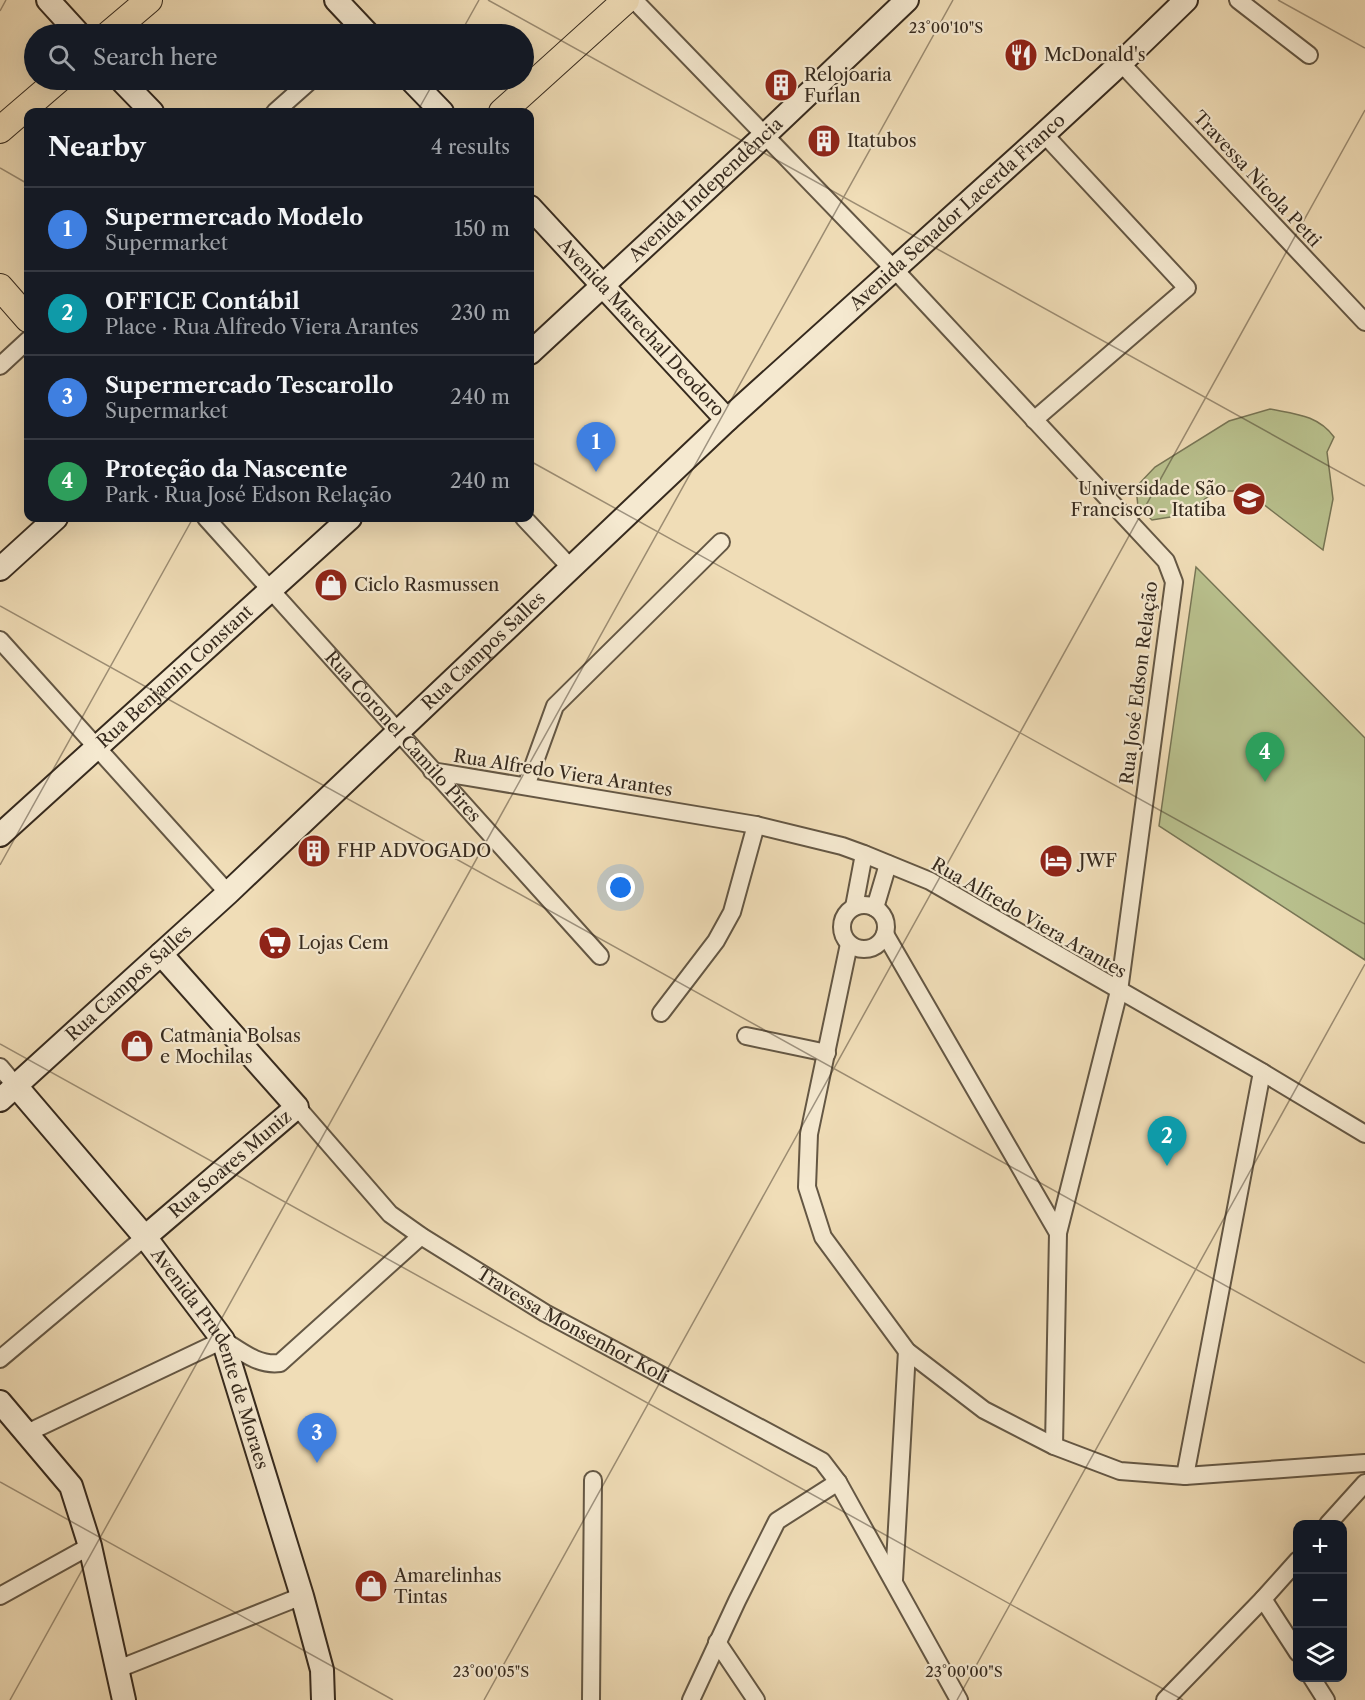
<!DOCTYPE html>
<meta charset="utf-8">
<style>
body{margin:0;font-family:"Libre Caslon Text",serif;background:#242831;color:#f1f3f6}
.controls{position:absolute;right:18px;bottom:18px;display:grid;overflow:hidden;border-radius:12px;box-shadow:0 6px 24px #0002}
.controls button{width:54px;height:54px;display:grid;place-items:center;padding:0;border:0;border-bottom:2px solid #363941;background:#171b24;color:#f1f3f6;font:30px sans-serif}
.you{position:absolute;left:621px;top:888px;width:21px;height:21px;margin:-15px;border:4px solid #fff;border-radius:50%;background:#1a73e8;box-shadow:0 0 0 9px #1a73e833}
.badge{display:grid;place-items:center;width:39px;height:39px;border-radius:50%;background:#c59692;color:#fff;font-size:20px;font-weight:700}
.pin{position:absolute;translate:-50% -50px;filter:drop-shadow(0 2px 3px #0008)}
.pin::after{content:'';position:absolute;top:32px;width:21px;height:18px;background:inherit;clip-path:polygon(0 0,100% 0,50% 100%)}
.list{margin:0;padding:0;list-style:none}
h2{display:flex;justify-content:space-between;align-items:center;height:78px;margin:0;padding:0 24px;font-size:26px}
h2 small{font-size:20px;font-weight:400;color:#9ea1a6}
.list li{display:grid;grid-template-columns:39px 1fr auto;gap:18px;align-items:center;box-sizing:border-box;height:84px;padding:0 24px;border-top:2px solid #363941}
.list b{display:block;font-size:22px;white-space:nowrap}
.list p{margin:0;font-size:20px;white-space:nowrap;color:#9ea1a6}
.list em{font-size:20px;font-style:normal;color:#9ea1a6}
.icon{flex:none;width:33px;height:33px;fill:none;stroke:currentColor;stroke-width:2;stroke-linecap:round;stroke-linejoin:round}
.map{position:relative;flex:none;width:1365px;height:1700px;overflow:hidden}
.search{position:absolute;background:#171b24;box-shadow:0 6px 24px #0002;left:24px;top:24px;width:510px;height:66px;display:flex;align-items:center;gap:15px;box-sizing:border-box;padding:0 21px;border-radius:33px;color:#9ea1a6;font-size:22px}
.panel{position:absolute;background:#171b24;box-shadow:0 6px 24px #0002;left:24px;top:108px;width:510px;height:414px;border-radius:12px}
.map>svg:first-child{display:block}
</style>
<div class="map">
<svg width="1365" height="1700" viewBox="0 0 1365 1700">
<rect width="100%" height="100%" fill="#f0ddb7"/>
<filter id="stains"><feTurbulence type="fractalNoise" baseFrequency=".00333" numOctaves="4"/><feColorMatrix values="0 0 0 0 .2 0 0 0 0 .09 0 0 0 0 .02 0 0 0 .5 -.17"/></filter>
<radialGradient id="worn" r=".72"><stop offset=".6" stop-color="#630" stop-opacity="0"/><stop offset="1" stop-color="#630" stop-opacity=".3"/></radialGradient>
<path fill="#b9c18e" stroke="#787656" stroke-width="1.5" d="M1270,409C1295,414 1318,415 1334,437L1327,452L1333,499L1323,550L1263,504L1235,491H1216L1183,515L1152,520L1138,507L1136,487L1155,467L1229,421Z
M1196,567L1365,738V960L1159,826Z"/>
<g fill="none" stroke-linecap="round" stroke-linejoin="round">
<g stroke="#645744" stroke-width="20">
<g id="street">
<path d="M634,0L895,270L1166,561L1174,582L1119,991L1058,1233L1054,1446"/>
<path d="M1238,0L1309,55"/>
<path d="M1121,63L1365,322"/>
<path d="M275,112L311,80"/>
<path d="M0,366L28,340"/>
<path d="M1034,420L1187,288L1044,134"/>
<path id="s1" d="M206,518L600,956"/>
<path d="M524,518L571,568"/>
<path d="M0,640L228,893"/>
<path d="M432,771L756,825L842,846L864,854L930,881L1262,1072L1365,1134"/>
<path d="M526,786L555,706L721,542"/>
<circle cx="864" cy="927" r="22"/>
<path d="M854,907L864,854"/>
<path d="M875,908L888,864"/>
<path d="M885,934L1058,1233"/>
<path d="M849,944L809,1134L807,1187L823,1237L907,1351L984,1410L1054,1446L1120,1471L1185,1476L1365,1463"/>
<path d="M661,1013L716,941L732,912L756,825"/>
<path d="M746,1036L827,1053"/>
<path d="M0,1067L16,1086"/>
<path id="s2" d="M297,1107L390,1214L421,1236L545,1313L822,1461L838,1482L959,1700"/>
<path d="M0,1359L145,1237"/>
<path d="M27,1433L223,1340C241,1351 258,1366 280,1363L421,1236"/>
<path d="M1185,1476L1262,1072"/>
<path d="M1328,1524L1365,1483"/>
<path d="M894,1580L907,1351"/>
<path d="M0,1596L90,1546"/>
<path d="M1263,1599L1298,1653"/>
<path d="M717,1642L756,1700"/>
<path d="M118,1669L302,1596"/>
<path d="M1312,1678L1326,1700"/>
<path d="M591,1700L593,1480"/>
<path d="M691,1700L737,1601L777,1521L838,1482"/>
<path d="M1165,1700L1263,1599L1298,1560"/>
</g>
</g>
<g stroke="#362a1e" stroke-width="26">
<g id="secondary">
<path d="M48,0L79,34"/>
<path d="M336,0L368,34"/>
<path d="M121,80L152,112"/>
<path d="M411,80L442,112"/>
<path id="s3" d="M530,207L727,420"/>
<path id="s4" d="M530,353L765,135L907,0"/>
<path d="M0,569L56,518"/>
<path id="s5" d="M0,835L350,518"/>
<path id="s6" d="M16,1086L145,1237L223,1340L302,1596L322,1670L323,1700"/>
<path id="s7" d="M0,1100L228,893L727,420L1044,134L1121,63L1186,0"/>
<path id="s8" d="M145,1237L297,1107L161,954"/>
<path d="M0,1402L71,1486L90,1546L124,1700"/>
</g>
</g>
<g stroke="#362a1e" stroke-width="28">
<path id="primary" d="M109,34L149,0
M502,112L626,0
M0,130L58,80
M0,287L28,319"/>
</g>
<use href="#street" stroke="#f5e9d0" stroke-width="16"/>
<use href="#secondary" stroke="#f5e9d0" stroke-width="22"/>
<use href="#primary" stroke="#f0ddb7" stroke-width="26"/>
</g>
<path fill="none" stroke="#362a1e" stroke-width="1.5" stroke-opacity="0.45" d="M488,0L1365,486M1278,0L1365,48M0,11L6,0M460,34L479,0M417,112L435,80M0,168L28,184M530,461L1365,924M0,606L1365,1363M0,865L193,518M0,1044L1183,1700M0,1482L393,1700M10,1700L953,0M484,1700L1365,110M957,1700L1365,964"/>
<defs>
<g id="restaurant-disc" transform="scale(1.725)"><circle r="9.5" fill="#8f2418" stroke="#f5e9d0"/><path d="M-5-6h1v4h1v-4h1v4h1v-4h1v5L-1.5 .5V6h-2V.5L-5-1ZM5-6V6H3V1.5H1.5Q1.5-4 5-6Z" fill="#fff"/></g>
<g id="building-disc" transform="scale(1.725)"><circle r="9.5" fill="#8f2418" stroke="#f5e9d0"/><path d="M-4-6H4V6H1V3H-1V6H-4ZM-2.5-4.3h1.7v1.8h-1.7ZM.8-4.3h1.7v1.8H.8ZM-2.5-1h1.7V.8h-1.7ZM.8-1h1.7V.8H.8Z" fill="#fff"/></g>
<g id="university-disc" transform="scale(1.725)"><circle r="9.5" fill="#8f2418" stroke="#f5e9d0"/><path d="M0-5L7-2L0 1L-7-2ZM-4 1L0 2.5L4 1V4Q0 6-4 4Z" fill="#fff"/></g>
<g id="shop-disc" transform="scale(1.725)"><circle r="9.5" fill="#8f2418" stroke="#f5e9d0"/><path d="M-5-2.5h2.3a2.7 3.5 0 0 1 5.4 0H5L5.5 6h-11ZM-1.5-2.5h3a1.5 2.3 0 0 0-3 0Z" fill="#fff"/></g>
<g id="hotel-disc" transform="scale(1.725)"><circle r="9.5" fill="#8f2418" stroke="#f5e9d0"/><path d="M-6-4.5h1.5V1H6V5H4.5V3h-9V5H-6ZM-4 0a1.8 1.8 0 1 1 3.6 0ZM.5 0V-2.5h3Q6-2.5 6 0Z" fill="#fff"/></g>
<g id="supermarket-disc" transform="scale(1.725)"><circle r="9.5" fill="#8f2418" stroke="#f5e9d0"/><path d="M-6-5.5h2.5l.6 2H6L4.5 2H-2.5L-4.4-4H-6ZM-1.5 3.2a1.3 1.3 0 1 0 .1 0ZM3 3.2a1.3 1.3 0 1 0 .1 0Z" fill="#fff"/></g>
</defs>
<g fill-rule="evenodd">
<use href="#restaurant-disc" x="1021" y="55"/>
<use href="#building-disc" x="781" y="85"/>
<use href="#building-disc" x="824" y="141"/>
<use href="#university-disc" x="1249" y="499"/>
<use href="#shop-disc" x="331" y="585"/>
<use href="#building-disc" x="314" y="851"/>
<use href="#hotel-disc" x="1056" y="861"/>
<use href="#supermarket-disc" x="275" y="943"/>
<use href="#shop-disc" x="137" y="1046"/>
<use href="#shop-disc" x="371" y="1586"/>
</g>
<g text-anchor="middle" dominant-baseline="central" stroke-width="4.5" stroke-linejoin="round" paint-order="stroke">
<g font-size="18" fill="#362a1e" stroke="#f5e9d0" text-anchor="start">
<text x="1044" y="55">McDonald's</text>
<text x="804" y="75">Relojoaria<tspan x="804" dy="21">Furlan</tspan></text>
<text x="847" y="141">Itatubos</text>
<text x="1226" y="489" text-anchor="end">Universidade São<tspan x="1226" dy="21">Francisco - Itatiba</tspan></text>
<text x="354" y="585">Ciclo Rasmussen</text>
<text x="337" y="851">FHP ADVOGADO</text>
<text x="1079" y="861">JWF</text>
<text x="298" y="943">Lojas Cem</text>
<text x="160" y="1036">Catmania Bolsas<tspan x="160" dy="21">e Mochilas</tspan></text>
<text x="394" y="1576">Amarelinhas<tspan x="394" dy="21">Tintas</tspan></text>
</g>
<g font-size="18" fill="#362a1e" stroke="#f5e9d0">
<text transform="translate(1257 179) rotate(47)">Travessa Nicola Petti</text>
<text stroke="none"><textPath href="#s4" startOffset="240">Avenida Independência</textPath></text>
<text stroke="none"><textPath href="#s7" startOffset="1306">Avenida Senador Lacerda Franco</textPath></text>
<text stroke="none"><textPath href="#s3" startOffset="164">Avenida Marechal Deodoro</textPath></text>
<text stroke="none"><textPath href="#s7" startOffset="660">Rua Campos Salles</textPath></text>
<text stroke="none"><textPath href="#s5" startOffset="236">Rua Benjamin Constant</textPath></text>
<text transform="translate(1139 683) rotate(-83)">Rua José Edson Relação</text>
<text stroke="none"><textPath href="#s1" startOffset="294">Rua Coronel Camilo Pires</textPath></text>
<text transform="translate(563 773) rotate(9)">Rua Alfredo Viera Arantes</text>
<text transform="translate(1029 918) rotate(30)">Rua Alfredo Viera Arantes</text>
<text stroke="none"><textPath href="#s7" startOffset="174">Rua Campos Salles</textPath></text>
<text stroke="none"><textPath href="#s8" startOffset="112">Rua Soares Muniz</textPath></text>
<text stroke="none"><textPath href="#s2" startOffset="356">Travessa Monsenhor Koli</textPath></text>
<text stroke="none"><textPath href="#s6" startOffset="339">Avenida Prudente de Moraes</textPath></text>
</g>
</g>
<g font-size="15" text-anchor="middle" fill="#362a1e" stroke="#f5e9d0" stroke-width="4.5" stroke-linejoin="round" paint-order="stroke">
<text x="946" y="33">23°00'10"S</text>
<text x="491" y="1677">23°00'05"S</text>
<text x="964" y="1677">23°00'00"S</text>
</g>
<rect width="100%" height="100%" filter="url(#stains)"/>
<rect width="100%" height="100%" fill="url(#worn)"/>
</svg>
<div class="controls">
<button>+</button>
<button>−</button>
<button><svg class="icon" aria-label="layers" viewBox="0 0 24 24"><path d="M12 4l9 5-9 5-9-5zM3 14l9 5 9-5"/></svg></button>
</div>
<div class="you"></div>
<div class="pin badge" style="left:596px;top:472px;background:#3f7fe0">1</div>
<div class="pin badge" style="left:1167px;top:1166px;background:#0f9aa8">2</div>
<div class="pin badge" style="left:317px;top:1463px;background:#3f7fe0">3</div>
<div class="pin badge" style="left:1265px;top:782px;background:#2e9e5b">4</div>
<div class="search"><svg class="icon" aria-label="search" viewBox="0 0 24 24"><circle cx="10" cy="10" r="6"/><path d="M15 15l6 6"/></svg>Search here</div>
<section class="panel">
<h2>Nearby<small>4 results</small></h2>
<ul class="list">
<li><span class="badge" style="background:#3f7fe0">1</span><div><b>Supermercado Modelo</b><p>Supermarket</p></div><em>150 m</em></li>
<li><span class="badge" style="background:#0f9aa8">2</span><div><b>OFFICE Contábil</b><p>Place · Rua Alfredo Viera Arantes</p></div><em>230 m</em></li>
<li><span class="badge" style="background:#3f7fe0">3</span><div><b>Supermercado Tescarollo</b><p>Supermarket</p></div><em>240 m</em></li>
<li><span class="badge" style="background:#2e9e5b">4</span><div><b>Proteção da Nascente</b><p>Park · Rua José Edson Relação</p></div><em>240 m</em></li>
</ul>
</section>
</div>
